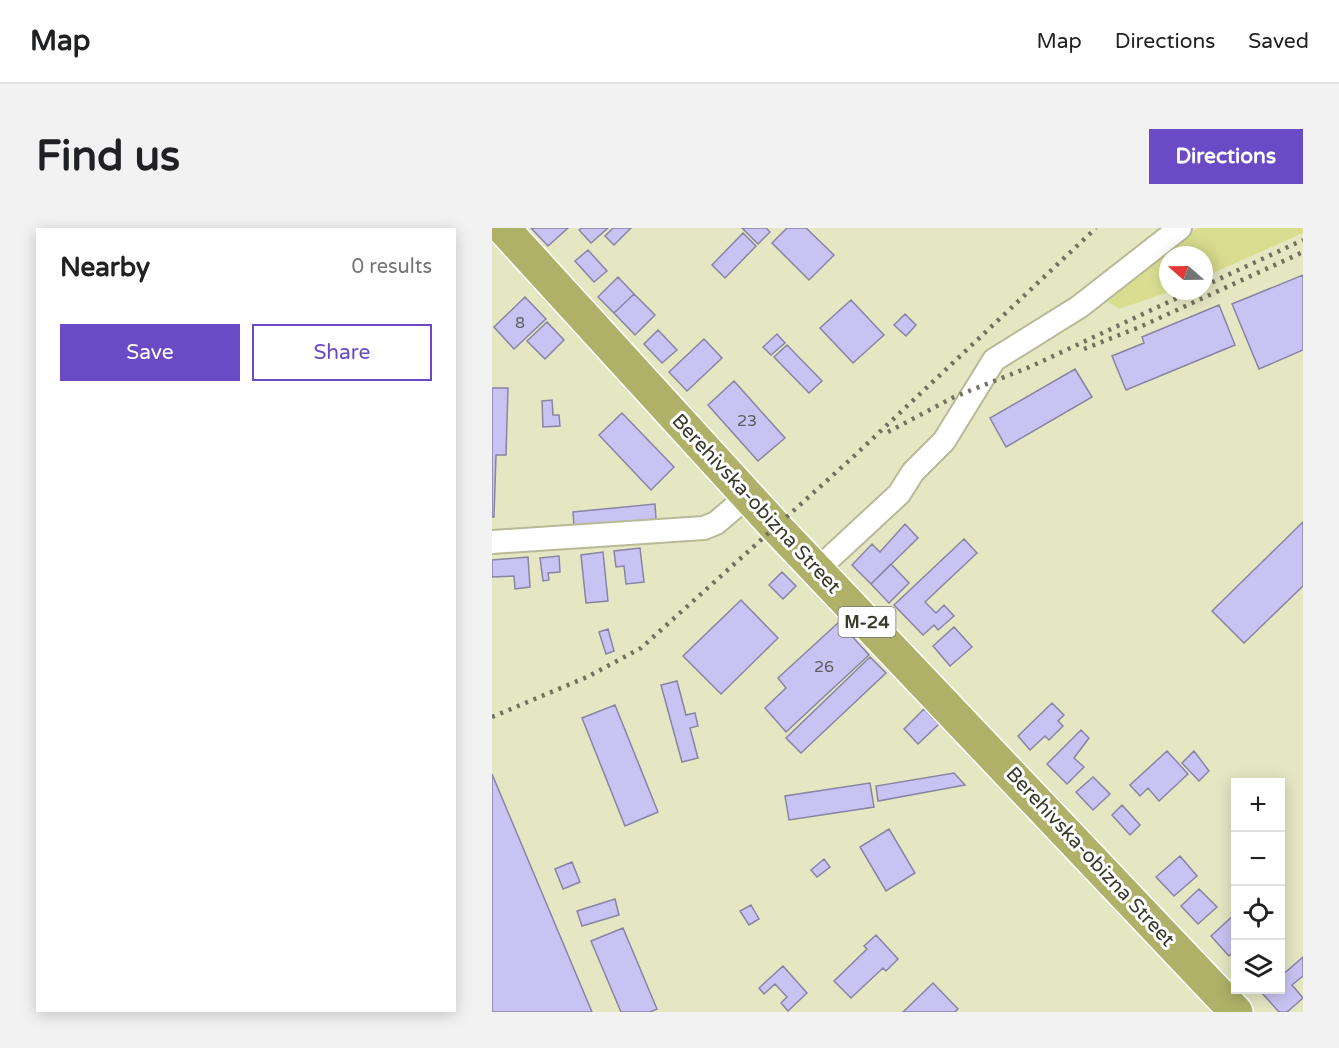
<!DOCTYPE html>
<meta charset="utf-8">
<style>
body{margin:0;font-family:"Varela Round",sans-serif;background:#f2f2f2;color:#202124}
.controls{position:absolute;right:18px;bottom:18px;display:grid;overflow:hidden;border-radius:0px;box-shadow:0 3px 15px #0003}
.controls button{width:54px;height:54px;display:grid;place-items:center;padding:0;border:0;border-bottom:2px solid #e0e0e0;background:#fff;color:#202124;font:30px sans-serif}
.compass{position:absolute;left:667px;top:18px;width:54px;height:54px;border-radius:50%;background:#fff;box-shadow:0 3px 15px #0003;rotate:290deg}
.list{margin:0;padding:0;list-style:none}
h2{display:flex;justify-content:space-between;align-items:center;height:78px;margin:0;padding:0 24px;font-size:26px}
h2 small{font-size:20px;font-weight:400;color:#757577}
.actions{display:flex;gap:12px;padding:18px 24px}
.actions a{flex:1;padding:14px 0;border:2px solid #6a4bc5;border-radius:0px;text-align:center;font-size:21px;color:#6a4bc5}
.actions .main{background:#6a4bc5;color:#fff}
.icon{flex:none;width:33px;height:33px;fill:none;stroke:currentColor;stroke-width:2;stroke-linecap:round;stroke-linejoin:round}
.map{position:relative;flex:none;width:811px;height:784px;overflow:hidden;border-radius:0px}
header{display:flex;align-items:center;gap:36px;box-sizing:border-box;height:84px;padding:0 30px;background:#fff;border-bottom:2px solid #e0e0e0}
header strong{font-size:28px}
nav{display:flex;gap:33px;margin-inline-start:auto;font-size:21px}
.intro{display:flex;align-items:center;justify-content:space-between;box-sizing:border-box;height:144px;padding:0 36px}
h1{margin:0;font-size:42px}
.button{padding:15px 27px;border-radius:0px;background:#6a4bc5;color:#fff;font-size:21px;font-weight:700}
main{display:flex;gap:36px;padding:0 36px}
aside{flex:1;background:#fff;border-radius:0px;box-shadow:0 3px 15px #0003}
.map>svg:first-child{display:block}
</style>
<header>
<strong>Map</strong>
<nav><a>Map</a><a>Directions</a><a>Saved</a></nav>
</header>
<div class="intro"><h1>Find us</h1><a class="button">Directions</a></div>
<main>
<aside>
<h2>Nearby<small>0 results</small></h2>
<ul class="list">
</ul>
<div class="actions"><a class="main">Save</a><a>Share</a></div>
</aside>
<div class="map">
<svg width="811" height="784" viewBox="0 0 811 784">
<rect width="100%" height="100%" fill="#e5e7c3"/>
<path fill="#d9dd8f" d="M705,0H811V5L712,49V27H676V63H679L627,81L616,74C636,40 676,25 705,0Z"/>
<path fill="#c9c3f3" stroke="#8884a4" stroke-width="1.5" d="M39,0H76L56,18Z
M90,0H116L99,15L87,2Z
M121,0H139L122,17L113,8Z
M250,0H274L278,4L266,16Z
M295,0H314L342,27L317,52L280,15Z
M251,5L264,18L233,50L220,37Z
M96,22L115,43L102,54L83,33Z
M811,47V122L767,141L740,76Z
M126,49L142,66L122,85L106,69Z
M142,66L163,87L143,107L122,85Z
M33,69L54,91L22,121L2,99Z
M359,72L392,107L361,135L328,100Z
M727,77L743,117L634,162L620,128L652,115L650,109Z
M413,86L424,97L414,108L402,97Z
M55,94L72,112L53,131L35,113Z
M166,102L185,122L170,135L152,116Z
M285,106L293,115L279,127L271,119Z
M212,111L230,130L195,163L177,144Z
M295,117L330,153L317,165L282,129Z
M583,141L600,169L514,219L498,190Z
M242,153L293,210L266,233L216,177Z
M0,160H16L14,227H4L2,289H0Z
M60,172L61,187H67L68,198L51,199L50,173Z
M130,185L182,239L159,262L107,207Z
M163,276L164,291L82,299L81,284Z
M811,294V358L752,415L720,383Z
M413,296L426,310L379,356L360,337L380,316L388,324Z
M472,311L485,325L433,374L444,385L452,377L462,388L446,402L442,397L431,407L402,377Z
M148,320L152,354L134,356L132,338L124,339L122,323Z
M111,324L116,373L94,375L89,327Z
M67,328L68,344L56,345L57,352L51,353L48,330Z
M36,329L38,359L23,361L22,348L0,349V332Z
M399,336L417,355L397,375L379,356Z
M290,344L304,358L291,371L277,357Z
M249,372L286,410L229,466L191,428Z
M347,394L377,427L294,504L273,480L294,460L286,450Z
M462,399L480,419L458,438L441,418Z
M116,401L122,423L114,426L107,404Z
M378,429L394,445L309,525L294,510Z
M185,453L194,487L203,485L206,498L198,500L206,530L190,534L169,457Z
M560,475L572,487L566,493L571,498L557,512L553,508L538,522L526,508Z
M123,477L166,584L133,598L90,490Z
M432,481L447,496L426,516L412,501Z
M589,502L597,510L582,530L592,539L575,556L555,536Z
M675,523L696,546L667,573L656,560L648,568L638,557Z
M702,523L717,543L707,553L690,535Z
M462,545L473,557L386,573L384,558Z
M0,546L100,784H0Z
M601,549L618,566L601,582L584,564Z
M378,555L382,579L297,592L293,568Z
M630,577L648,597L638,607L620,587Z
M397,601L423,645L394,663L368,619Z
M688,628L705,648L682,668L664,649Z
M332,631L338,639L325,649L319,642Z
M80,634L88,654L71,661L63,641Z
M707,661L725,679L706,696L689,678Z
M123,671L127,687L90,698L85,683Z
M259,677L267,691L257,697L248,683Z
M744,685V722L737,728L719,708Z
M131,700L165,781L158,784H129L99,713Z
M384,707L406,731L394,743L391,740L359,770L342,753L375,721L372,718Z
M811,729V748L800,757L811,770L795,784H787L770,765L774,762H788V749Z
M291,738L315,765L296,783L289,775L295,769L283,756L272,766L267,760Z
M441,755L466,781L463,784H411Z"/>
<g fill="none" stroke-linecap="round" stroke-linejoin="round">
<g stroke="#b7b997" stroke-width="26">
<path id="minor" d="M0,314L212,300L224,295L256,268
M325,342L407,266L421,244L452,213L502,132L587,79L688,0"/>
</g>
<g stroke="#fff" stroke-width="36">
<path id="highway" d="M11,0L283,298L744,784"/>
</g>
<use href="#minor" stroke="#fff" stroke-width="22"/>
<use href="#highway" stroke="#aeb167" stroke-width="33"/>
<path stroke="#71725d" stroke-width="4.5" stroke-dasharray="3 6" stroke-linecap="butt" d="M712,58L811,12
M592,121L650,98L811,24
M396,204L462,169L540,138L700,63
M0,489L95,449L149,420L360,230L604,0"/>
</g>
<g text-anchor="middle" dominant-baseline="central" stroke-width="6" stroke-linejoin="round" paint-order="stroke">
<g font-size="16" fill="#5d5c5e">
<text x="28" y="95">8</text>
<text x="255" y="193">23</text>
<text x="332" y="439">26</text>
</g>
<rect fill="#fff" stroke="#74756b" stroke-width="1.5" x="346.5" y="379" width="57" height="30" rx="4.5"/>
<g font-size="18" font-weight="bold" fill="#393a2c">
<text x="375" y="394">М-24</text>
</g>
<g font-size="20" fill="#393a2c" stroke="#fff">
<text transform="translate(264 276) rotate(47)">Berehivska-obizna Street</text>
<text transform="translate(598 629) rotate(47)">Berehivska-obizna Street</text>
</g>
</g>
</svg>
<div class="controls">
<button>+</button>
<button>−</button>
<button><svg class="icon" aria-label="locate" viewBox="0 0 24 24"><circle cx="12" cy="12" r="6"/><path d="M12 2v4M12 18v4M2 12h4M18 12h4"/></svg></button>
<button><svg class="icon" aria-label="layers" viewBox="0 0 24 24"><path d="M12 4l9 5-9 5-9-5zM3 14l9 5 9-5"/></svg></button>
</div>
<svg class="compass" viewBox="-18 -18 36 36"><path d="M0-13l5 13h-10z" fill="#e53935"/><path d="M0 13l5-13h-10z" fill="#757577"/></svg>
</div>
</main>
